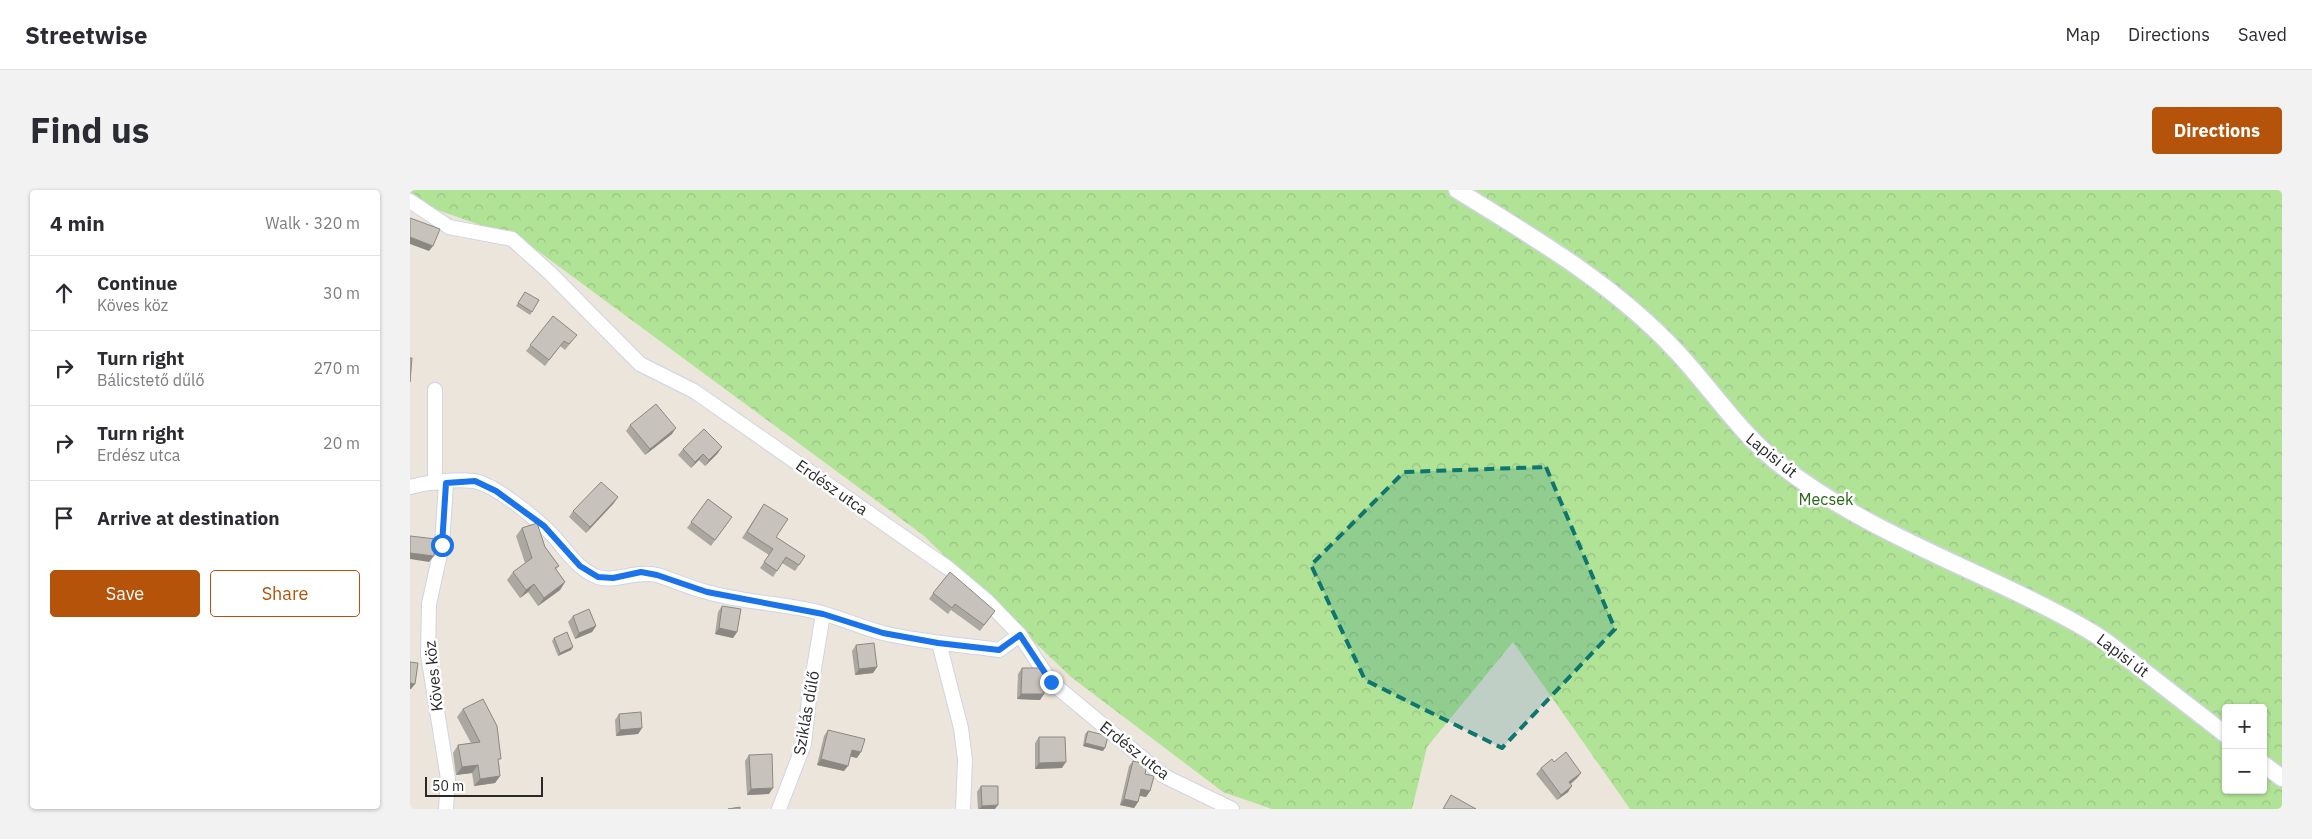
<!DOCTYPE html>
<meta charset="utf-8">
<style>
body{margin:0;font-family:"IBM Plex Sans",sans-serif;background:#f2f2f3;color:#2b2b33}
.controls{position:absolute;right:15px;bottom:15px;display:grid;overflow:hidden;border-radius:5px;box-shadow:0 1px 4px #0004}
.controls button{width:45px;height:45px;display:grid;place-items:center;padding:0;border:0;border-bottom:1px solid #e1e1e2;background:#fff;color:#2b2b33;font:25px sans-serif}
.scale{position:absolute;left:15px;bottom:12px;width:118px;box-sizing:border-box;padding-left:5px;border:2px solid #292929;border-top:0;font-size:14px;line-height:18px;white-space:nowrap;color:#292929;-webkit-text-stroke:4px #fff;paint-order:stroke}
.stop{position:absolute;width:15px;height:15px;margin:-11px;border:4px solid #1a73e8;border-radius:50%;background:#fff}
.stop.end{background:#1a73e8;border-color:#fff;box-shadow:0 1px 5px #0008}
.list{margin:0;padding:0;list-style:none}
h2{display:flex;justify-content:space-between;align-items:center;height:65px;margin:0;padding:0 20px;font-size:21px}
h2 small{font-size:16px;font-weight:400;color:#7c7c81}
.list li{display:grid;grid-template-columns:32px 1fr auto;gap:15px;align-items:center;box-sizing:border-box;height:75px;padding:0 20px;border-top:1px solid #e1e1e2}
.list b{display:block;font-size:19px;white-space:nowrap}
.list p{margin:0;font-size:16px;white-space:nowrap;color:#7c7c81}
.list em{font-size:16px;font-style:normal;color:#7c7c81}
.actions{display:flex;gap:10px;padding:15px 20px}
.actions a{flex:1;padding:11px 0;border:1px solid #b45309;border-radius:5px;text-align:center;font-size:18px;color:#b45309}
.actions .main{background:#b45309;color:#fff}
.icon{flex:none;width:28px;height:28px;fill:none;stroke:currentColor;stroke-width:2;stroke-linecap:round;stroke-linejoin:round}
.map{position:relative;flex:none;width:1872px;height:619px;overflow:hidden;border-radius:5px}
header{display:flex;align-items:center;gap:30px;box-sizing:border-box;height:70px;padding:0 25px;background:#fff;border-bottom:1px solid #e1e1e2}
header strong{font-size:24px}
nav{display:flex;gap:28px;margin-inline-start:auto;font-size:18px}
.intro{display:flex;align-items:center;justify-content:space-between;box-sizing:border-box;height:120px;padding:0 30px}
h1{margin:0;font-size:35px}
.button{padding:12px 22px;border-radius:5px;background:#b45309;color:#fff;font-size:18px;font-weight:700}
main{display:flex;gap:30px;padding:0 30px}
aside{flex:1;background:#fff;border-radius:5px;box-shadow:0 1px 4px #0004}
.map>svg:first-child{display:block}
</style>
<header>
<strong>Streetwise</strong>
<nav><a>Map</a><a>Directions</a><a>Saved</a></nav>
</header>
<div class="intro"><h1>Find us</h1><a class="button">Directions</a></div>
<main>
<aside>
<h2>4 min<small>Walk · 320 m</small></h2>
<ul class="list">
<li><svg class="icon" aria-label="ahead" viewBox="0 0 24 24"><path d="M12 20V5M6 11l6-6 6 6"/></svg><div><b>Continue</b><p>Köves köz</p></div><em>30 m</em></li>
<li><svg class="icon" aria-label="right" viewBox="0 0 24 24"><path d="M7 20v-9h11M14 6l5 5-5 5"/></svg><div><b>Turn right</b><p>Bálicstető dűlő</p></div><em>270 m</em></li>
<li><svg class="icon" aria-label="right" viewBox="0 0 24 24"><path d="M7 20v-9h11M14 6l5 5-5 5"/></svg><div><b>Turn right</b><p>Erdész utca</p></div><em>20 m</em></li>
<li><svg class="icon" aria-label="arrive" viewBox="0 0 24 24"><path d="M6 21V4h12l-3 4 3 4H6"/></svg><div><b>Arrive at destination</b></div></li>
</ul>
<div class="actions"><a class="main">Save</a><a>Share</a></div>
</aside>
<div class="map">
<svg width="1872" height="619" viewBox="0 0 1872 619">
<defs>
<pattern id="forest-crowns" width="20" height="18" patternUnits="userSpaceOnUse" patternTransform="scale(1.25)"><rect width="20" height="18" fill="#b1e397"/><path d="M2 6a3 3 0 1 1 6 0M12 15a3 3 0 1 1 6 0" fill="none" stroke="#98c382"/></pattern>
</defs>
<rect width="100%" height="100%" fill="#ece5db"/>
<path fill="url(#forest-crowns)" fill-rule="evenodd" d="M0,0H1872V619H1220L1103,452L1017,557L1002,619H862L813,602L661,487L513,345L113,50L2,11L0,8ZM1816,518H1853V600H1816Z"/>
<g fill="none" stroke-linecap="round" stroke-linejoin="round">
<g stroke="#d0d4e2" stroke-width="16">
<path id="minor" d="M0,11L39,37L102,49L140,83L230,174L284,201L538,378L576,410L610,445L641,492L754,586L822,619
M25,200V293
M0,297C19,292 44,289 64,291C85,294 132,333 146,349C158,363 170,381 188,387C205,393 225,380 247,385C264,390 280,398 297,402C335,413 374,413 412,423C433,429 453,438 473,443C511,452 551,455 589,460L610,445
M529,453L551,538L555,570L553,619
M36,619L38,589L18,465L19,414L32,355L36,293
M369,619L394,554L399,509L413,424"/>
</g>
<g stroke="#d0d4e2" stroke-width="19">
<path id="tertiary" d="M1047,0C1123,47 1204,94 1266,161C1301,198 1328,241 1368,273C1461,347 1582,383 1683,443C1698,452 1712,464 1725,474C1755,498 1786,521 1816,545
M1853,574L1872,588"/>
</g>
<use href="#minor" stroke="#fff" stroke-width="14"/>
<use href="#tertiary" stroke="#fff" stroke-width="16"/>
</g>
<path fill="#aba7a1" d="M115,102L129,110L120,125L106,116Z
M143,126L163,150L155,160L150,156L135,176L116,161Z
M220,235L262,244L235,265L216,241Z
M273,259L308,263L295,276L289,270L281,278L268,265Z
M298,309L322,327L301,356L277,338Z
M204,313L176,343L159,327L163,321Z
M350,320L366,347L395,366L385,381L372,373L363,387L350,378L359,365L332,348Z
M112,338L135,357L149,376L146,379L155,392L150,400L128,416L118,402L110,408L97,390L103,382L115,373L106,346Z
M523,403L585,421L570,441L541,420L538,424L519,409Z
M312,416L327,442L323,448L305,444L308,422Z
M163,426L186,436L182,442L165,449L158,432Z
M144,448L163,457L161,460L148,466L142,451Z
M446,455L467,477L463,483L445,485L442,461Z
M612,478L634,504L630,510L607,509L608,484Z
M53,519L89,573L90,586L85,593L64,596L62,583L46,585L43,563L48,555L61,553L47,527Z
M209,524L232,538L228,544L206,546L205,530Z
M418,540L447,568L440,566L434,581L407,575L414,546Z
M678,541L693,561L673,556L675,544Z
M629,547L652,578L625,579V553Z
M339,565L359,604L337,605L335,571Z
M723,571L735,584L740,601L736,607L729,606L728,612L724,618L710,615L719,576Z
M1144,572L1171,583L1167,588L1161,594L1158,602L1147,610L1126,584L1131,578Z
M571,596L585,619H568L567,602Z"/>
<path fill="#8b8883" d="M0,47L23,56L19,61L0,54Z
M266,238L262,244L235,265L240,259Z
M312,257L308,263L295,276L299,270Z
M293,264L289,270L281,278L285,272Z
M208,307L204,313L176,343L180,337Z
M0,363L24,366L19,372L0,369Z
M155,392L150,400L128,416L134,408Z
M124,394L118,402L110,408L116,400Z
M186,436L182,442L165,449L169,443Z
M309,438L327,442L323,448L305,444Z
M163,457L161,460L148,466L150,463Z
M467,477L463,483L445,485L449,479Z
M0,493L5,494L1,499H0Z
M611,504H634L630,510L607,509Z
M232,538L228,544L206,546L210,540Z
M675,553L695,558L693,561L673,556Z
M442,560L451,562L447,568L438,566Z
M411,569L438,576L434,581L407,575Z
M656,572L652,578L625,579L629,573Z
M68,575L62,583L46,585L52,577Z
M1171,583L1167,588L1155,598L1159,592Z
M90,586L85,593L64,596L70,589Z
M1162,596L1158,602L1147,610L1151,605Z
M363,598L359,604L337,605L341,599Z
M731,599L740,601L736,607L727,605Z
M714,609L728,612L724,618L710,615Z
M588,615L585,619H569L572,616Z"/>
<path fill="#c7c2bb" stroke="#8b8883" d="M0,28L30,39L23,56L0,47Z
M115,102L129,110L122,122L108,113Z
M143,126L167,145L159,154L154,151L139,170L120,155Z
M0,168H2L0,192Z
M246,214L266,238L240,259L220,235Z
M294,239L312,257L299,270L293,264L285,272L273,259Z
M191,292L208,307L180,337L163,321Z
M298,309L322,327L305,350L281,332Z
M354,314L378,329L366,347L395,366L389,375L376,367L367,381L354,372L363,359L337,342Z
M127,333L135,357L149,376L145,378L155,392L134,408L124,394L116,400L103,382L122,368L112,338Z
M0,346L26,349L24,366L0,363Z
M540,382L585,421L574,435L545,414L542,418L523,403Z
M312,416L331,419L327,442L309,438Z
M179,419L186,436L169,443L163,426Z
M157,442L163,457L150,463L144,448Z
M464,453L467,477L449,479L446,455Z
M0,472L8,473L5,494L0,493Z
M612,478H629L634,485V504H611Z
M73,509L87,536L91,569H88L90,586L70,589L68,575L52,577L48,555L70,552L53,519Z
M231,522L232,538L210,540L209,524Z
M418,540L455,549L451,562L442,560L438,576L411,569Z
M678,541L698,546L695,558L675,553Z
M629,547H655L656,572L629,573Z
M1156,562L1171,583L1159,592L1162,596L1151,605L1131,578L1142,569L1144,572Z
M362,564L363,598L341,599L339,565Z
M723,571L737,574L735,584L744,586L740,601L731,599L728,612L714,609Z
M571,596H588V615L572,616Z
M1041,605L1066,619H1033Z
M330,617V619H318Z"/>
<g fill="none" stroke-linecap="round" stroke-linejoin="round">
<path stroke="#1a73e8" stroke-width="6" d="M32,355L36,293L65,291L86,301L134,336L170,376L188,387L203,388L231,382L247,385L297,402L413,424L473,443L528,453L589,460L610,445L641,492"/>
</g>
<path fill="#0f766e" fill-opacity="0.2" stroke="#0f766e" stroke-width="4" stroke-dasharray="10 6" stroke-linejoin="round" d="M1136,277L1205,439L1092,558L955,490L901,375L994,282Z"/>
<g text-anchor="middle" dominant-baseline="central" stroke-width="5" stroke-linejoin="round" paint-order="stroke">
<g font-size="16" fill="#292929" stroke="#fff">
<text transform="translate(1362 265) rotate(39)">Lapisi út</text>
<text transform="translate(422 297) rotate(35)">Erdész utca</text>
<text transform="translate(1713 465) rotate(37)">Lapisi út</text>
<text transform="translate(23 486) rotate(-96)">Köves köz</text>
<text transform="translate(396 523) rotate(-80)">Sziklás dűlő</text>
<text transform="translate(725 560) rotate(38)">Erdész utca</text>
</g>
<g font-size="16" fill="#296619" stroke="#fff">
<text x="1416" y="309">Mecsek</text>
</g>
</g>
</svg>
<div class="controls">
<button>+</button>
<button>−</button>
</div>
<div class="scale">50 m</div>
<div class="stop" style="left:32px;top:355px"></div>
<div class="stop end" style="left:641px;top:492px"></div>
</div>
</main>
